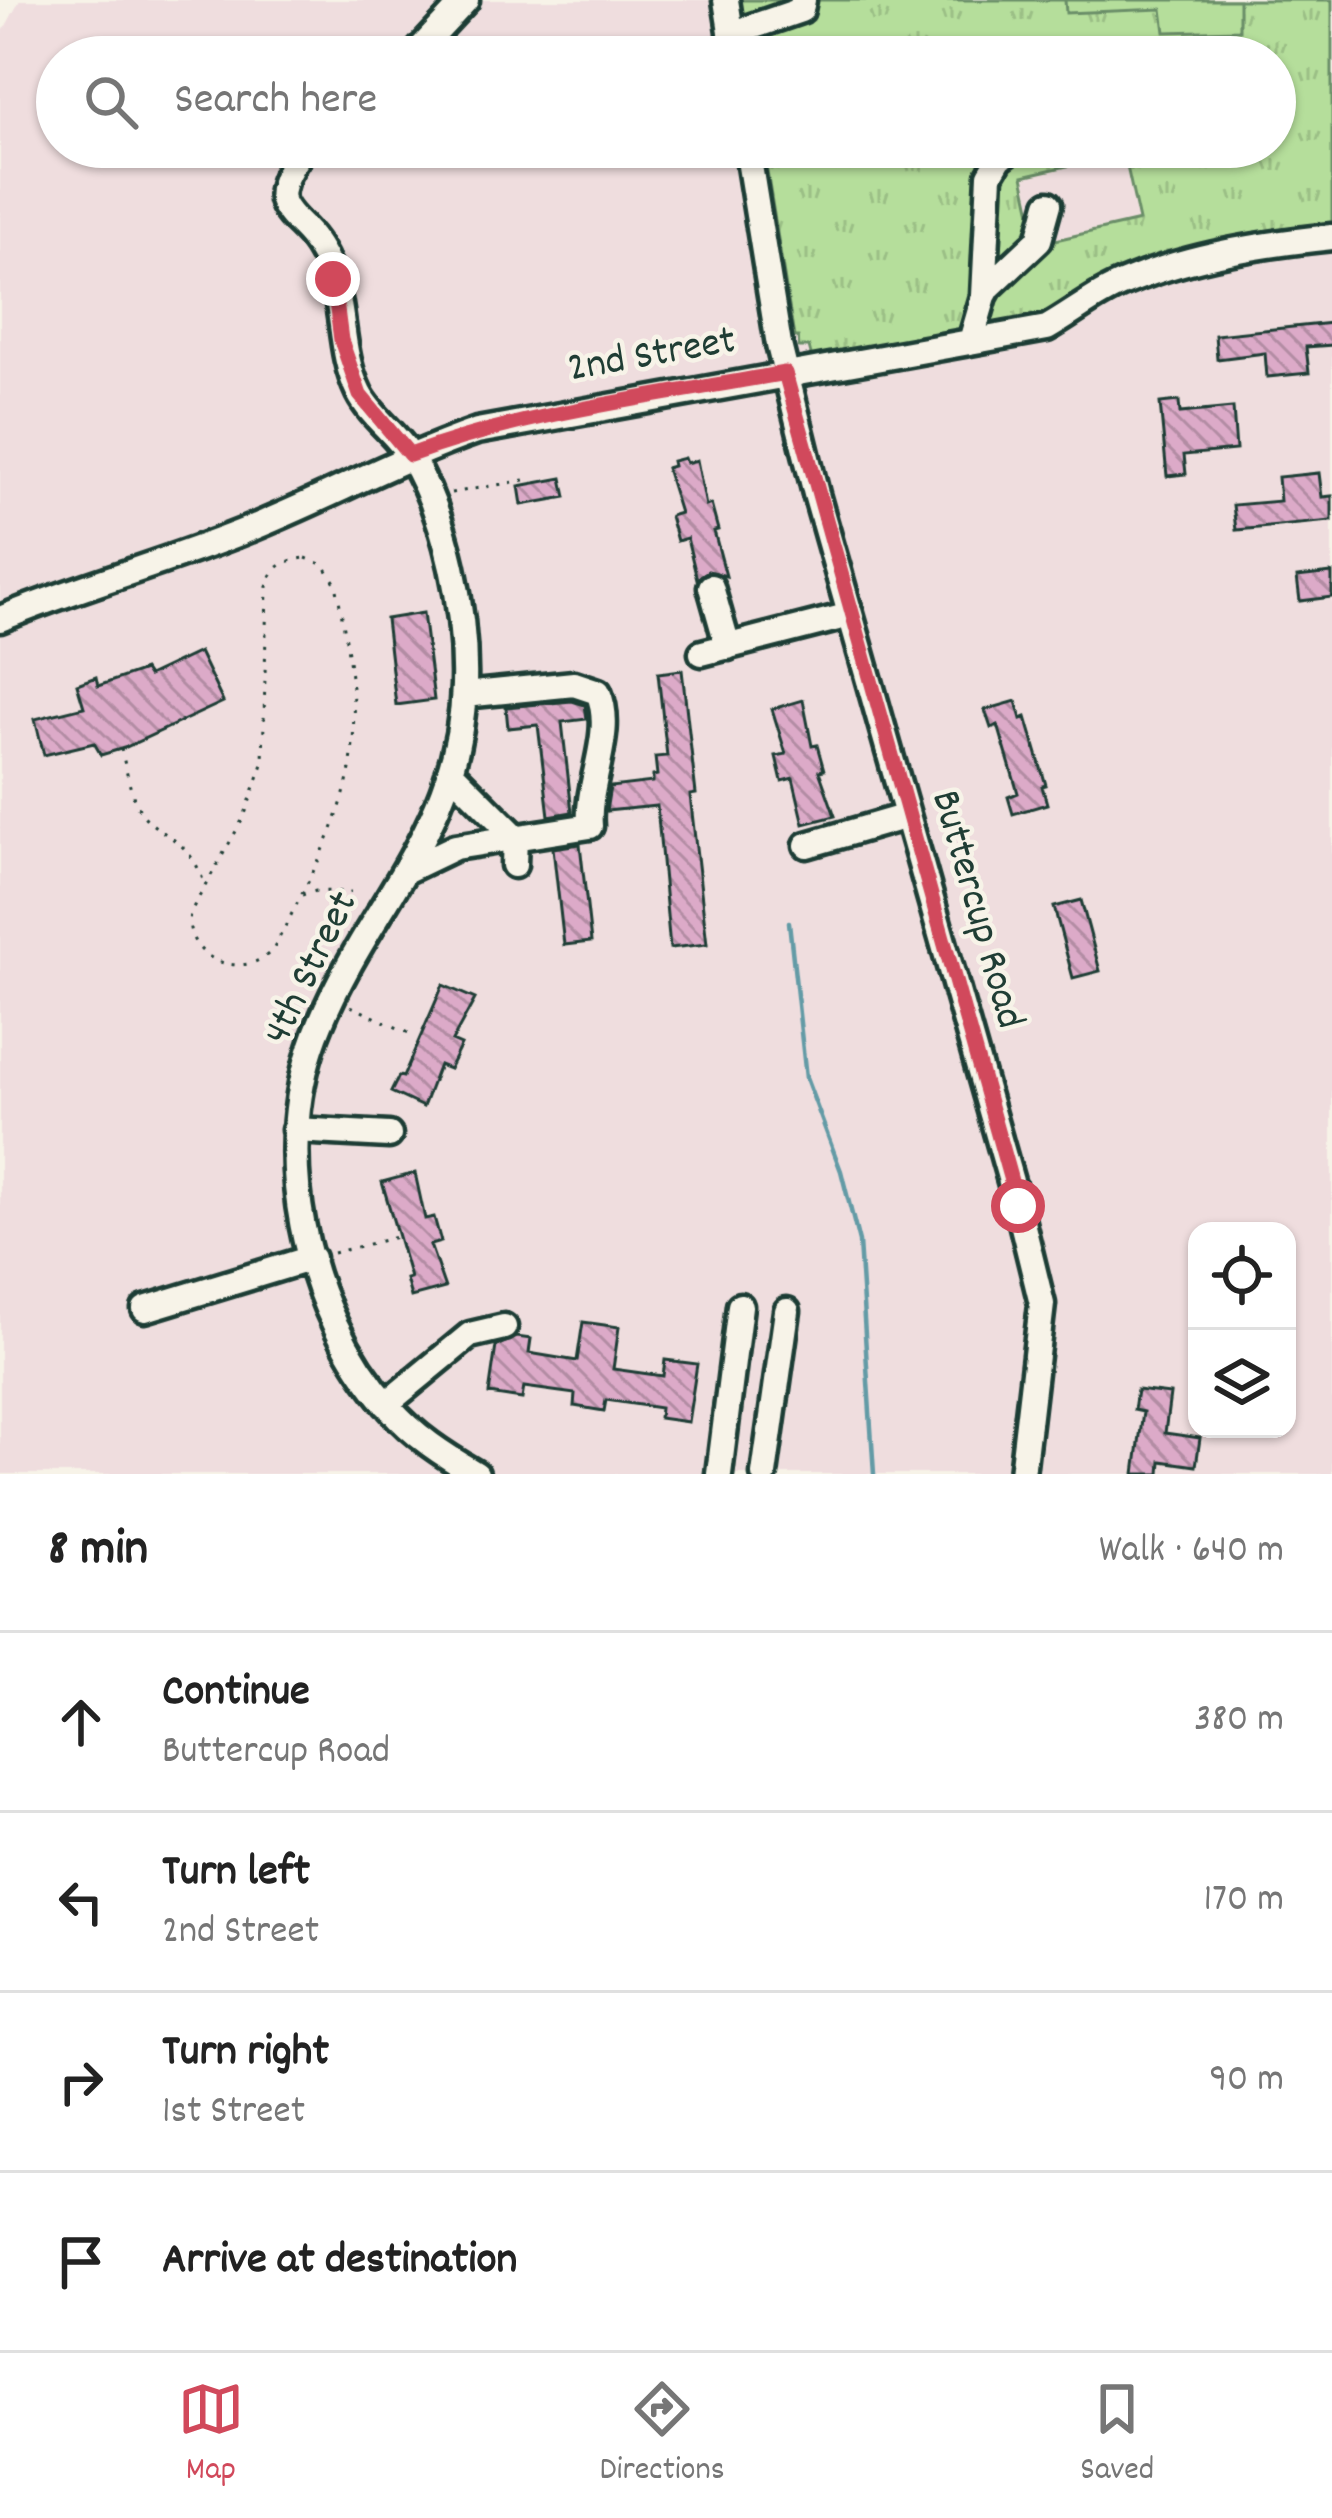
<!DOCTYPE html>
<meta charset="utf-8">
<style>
body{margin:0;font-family:Dekko,sans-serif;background:#f6f6f6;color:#222}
.controls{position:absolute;right:36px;bottom:36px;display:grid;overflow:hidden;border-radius:24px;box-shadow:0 3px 9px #0004}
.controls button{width:108px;height:108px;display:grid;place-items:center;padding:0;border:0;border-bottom:3px solid #e0e0e0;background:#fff;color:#222;font:60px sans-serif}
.stop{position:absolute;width:36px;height:36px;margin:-27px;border:9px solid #d1495b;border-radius:50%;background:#fff}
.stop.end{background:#d1495b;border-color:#fff;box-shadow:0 3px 12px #0008}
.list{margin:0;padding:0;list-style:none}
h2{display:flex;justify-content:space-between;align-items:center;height:156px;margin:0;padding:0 48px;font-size:51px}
h2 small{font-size:39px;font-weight:400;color:#767676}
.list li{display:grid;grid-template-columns:78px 1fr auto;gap:36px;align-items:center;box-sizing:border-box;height:180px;padding:0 48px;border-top:3px solid #e0e0e0}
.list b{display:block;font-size:45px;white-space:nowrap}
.list p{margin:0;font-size:39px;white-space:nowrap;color:#767676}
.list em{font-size:39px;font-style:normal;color:#767676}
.icon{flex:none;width:66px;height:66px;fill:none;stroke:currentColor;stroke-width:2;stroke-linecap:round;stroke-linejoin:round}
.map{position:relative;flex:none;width:1332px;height:1474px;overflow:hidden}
.search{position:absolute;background:#fff;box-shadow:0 3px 9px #0004;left:36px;right:36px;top:36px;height:132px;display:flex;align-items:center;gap:30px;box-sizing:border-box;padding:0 42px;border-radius:66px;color:#767676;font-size:45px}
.sheet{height:876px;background:#fff}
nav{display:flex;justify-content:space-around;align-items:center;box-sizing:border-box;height:168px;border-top:3px solid #e0e0e0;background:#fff;font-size:33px;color:#767676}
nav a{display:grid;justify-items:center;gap:6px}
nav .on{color:#d1495b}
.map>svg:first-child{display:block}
</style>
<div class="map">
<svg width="1332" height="1474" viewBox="0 0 1332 1474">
<defs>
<pattern id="grass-tufts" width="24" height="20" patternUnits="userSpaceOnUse" patternTransform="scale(3)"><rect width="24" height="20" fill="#b5de9b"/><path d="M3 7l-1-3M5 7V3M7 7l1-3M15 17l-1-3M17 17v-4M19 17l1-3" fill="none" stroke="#9bbf86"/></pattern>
<pattern id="building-back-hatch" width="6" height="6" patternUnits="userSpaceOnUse" patternTransform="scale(3)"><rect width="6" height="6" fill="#dcaac8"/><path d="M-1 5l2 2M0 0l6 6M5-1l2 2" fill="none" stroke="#b28ca3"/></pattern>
</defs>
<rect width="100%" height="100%" fill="#f7f3e8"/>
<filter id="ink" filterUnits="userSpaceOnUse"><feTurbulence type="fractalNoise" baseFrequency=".00833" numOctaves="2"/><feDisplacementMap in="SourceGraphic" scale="24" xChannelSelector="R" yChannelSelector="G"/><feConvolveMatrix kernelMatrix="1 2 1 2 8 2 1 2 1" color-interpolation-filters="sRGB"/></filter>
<g filter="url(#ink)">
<path fill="#efddde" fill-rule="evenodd" d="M20,0H1332V1474H0V37ZM57,57H1275V147H57ZM1197,1231H1287V1429H1197Z"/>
<path fill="url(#grass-tufts)" stroke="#6a8e68" stroke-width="3" fill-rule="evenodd" d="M739,0H1332V233L1135,265L1083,289L1049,319L812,358L809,347H799L798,337H794L763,147H1275V57H749ZM1124,153L1139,221L1038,244L1023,176Z"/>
<path fill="#b5de9b" stroke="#6a8e68" stroke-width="3" d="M1065,0H1239V30L1165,32L1162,9L1066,13Z"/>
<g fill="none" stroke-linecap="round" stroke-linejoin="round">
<path stroke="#639ba6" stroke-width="4.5" d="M789,922L806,1078L841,1171L859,1242L874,1474"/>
</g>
<path fill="url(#building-back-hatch)" stroke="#1f3d34" stroke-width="3" d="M1332,323V345L1306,347L1309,373L1267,377L1265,353L1217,359L1215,335Z
M1179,401L1180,413L1233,408L1236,450L1184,455L1186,474L1167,476L1160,403Z
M684,458L686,463L697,460L706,506L711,504L718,530L714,531L726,576L708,571L697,579L687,538L677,541L670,516L680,513L666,468L673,466L672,461Z
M1319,473L1322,497L1332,496V521L1236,530L1233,505L1280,501L1278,477Z
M562,478L566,497L522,505L519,486Z
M1332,573V597L1300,601L1297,577Z
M423,613L434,700L396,705L386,619Z
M199,652L223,702L124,748L101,755L94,743L44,755L35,719L84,707L77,684L96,677L98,686L144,670L148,676Z
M682,670L696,794L690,795L707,944L670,948L657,806L606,811L610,787L653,782V776L657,775L655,757L667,756L658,673Z
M803,700L812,746L817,745L824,770L819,771L835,816L804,824L793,778L782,781L776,756L786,754L772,709Z
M572,701L585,705L587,719L562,722L572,812L549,816L538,725L508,728L506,707Z
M1016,701L1021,719L1026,717L1046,785L1042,786L1047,804L1013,814L1008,797L1018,793L998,725L991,728L985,710Z
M580,844L591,942L564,945L553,848Z
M1081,900L1100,971L1073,978L1054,907Z
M443,985L475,999L452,1041L461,1045L449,1069L439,1065L423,1107L391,1092L399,1076L403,1077Z
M415,1173L425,1219L434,1217L441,1242L430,1245L445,1288L411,1297L406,1279L410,1278L382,1182Z
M583,1322L619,1327L613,1369L663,1376L665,1360L697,1364L688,1422L659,1418L660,1408L606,1400L604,1411L574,1406L575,1394L524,1387L522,1399L489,1394L496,1346L517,1337L531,1339L529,1353L577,1361Z
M1137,1390L1170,1394L1165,1433L1200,1438L1196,1466L1161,1461L1160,1474H1135L1143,1412L1134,1410Z"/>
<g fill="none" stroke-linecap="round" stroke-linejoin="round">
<g stroke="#1f3d34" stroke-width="33">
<path id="minor" d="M726,0L735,57
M731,34L801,10L803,0
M413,57L466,0
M306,147C295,158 276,187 283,203C288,216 304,227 312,238C320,248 329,265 333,278C345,316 340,354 359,393C371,417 397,434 410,456C448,519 466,613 464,685C461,826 370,903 320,1024C268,1147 302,1309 390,1408C414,1436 444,1455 476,1474
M747,147L779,345L816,494L1018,1206L1042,1304L1022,1474
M984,296L989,287L1039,240L1049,204
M971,341L984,296L990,175L1000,158L1015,147
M711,587L728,647
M0,619C79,586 162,564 242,532C321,501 396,459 477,431L1047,328C1075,312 1099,292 1129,281C1192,255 1264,244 1332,237
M702,653L850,615
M453,774L515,836L514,865
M807,845L907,816
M407,870L455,847L590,826C586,783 616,733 598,692L574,684L464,695
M295,1130L389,1135
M145,1309L312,1258
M386,1404L470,1335L504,1327
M719,1474L740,1306
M764,1474L787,1311"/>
</g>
<path stroke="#1f3d34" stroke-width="3" stroke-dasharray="3 9" stroke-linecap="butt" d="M451,493L531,479
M306,558L324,565L336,584C347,642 360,710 350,769C338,832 303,891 274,948C246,983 182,960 190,913L244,817L263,764L267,586C274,565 285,560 306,558Z
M121,749C126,767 129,789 137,805C153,838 187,831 204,883
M302,895L316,891L351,892
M351,1006L411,1034
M333,1253L396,1237"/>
<use href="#minor" stroke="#f7f3e8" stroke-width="24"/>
</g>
</g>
<g fill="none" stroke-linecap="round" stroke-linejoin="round" filter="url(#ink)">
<path stroke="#d1495b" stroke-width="15" d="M333,279L341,340L360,395L410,455C530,411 659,396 785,373L1018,1206"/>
</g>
<g text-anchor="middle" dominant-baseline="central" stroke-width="9" stroke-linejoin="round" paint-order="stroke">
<g font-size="42" fill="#1f3d34" stroke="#f7f3e8">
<text transform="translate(652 357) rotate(-10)">2nd Street</text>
<text transform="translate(975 910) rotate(74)">Buttercup Road</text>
<text transform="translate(313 969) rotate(-64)">4th Street</text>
</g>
</g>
</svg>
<div class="controls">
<button><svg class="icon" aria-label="locate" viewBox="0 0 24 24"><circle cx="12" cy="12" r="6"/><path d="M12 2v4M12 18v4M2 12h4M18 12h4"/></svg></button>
<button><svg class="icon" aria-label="layers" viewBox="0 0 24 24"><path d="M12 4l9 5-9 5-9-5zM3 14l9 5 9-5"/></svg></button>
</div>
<div class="stop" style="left:1018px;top:1206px"></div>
<div class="stop end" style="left:333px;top:279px"></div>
<div class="search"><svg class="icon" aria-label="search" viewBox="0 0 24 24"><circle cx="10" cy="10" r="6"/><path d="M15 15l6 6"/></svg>Search here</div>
</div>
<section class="sheet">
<h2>8 min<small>Walk · 640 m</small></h2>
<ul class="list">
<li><svg class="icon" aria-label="ahead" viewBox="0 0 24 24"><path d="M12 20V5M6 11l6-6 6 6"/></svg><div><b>Continue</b><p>Buttercup Road</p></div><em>380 m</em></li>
<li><svg class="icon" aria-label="left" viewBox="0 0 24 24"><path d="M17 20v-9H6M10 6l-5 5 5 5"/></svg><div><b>Turn left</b><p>2nd Street</p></div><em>170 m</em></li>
<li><svg class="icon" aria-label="right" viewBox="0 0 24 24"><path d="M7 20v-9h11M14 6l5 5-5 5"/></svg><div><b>Turn right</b><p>1st Street</p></div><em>90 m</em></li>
<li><svg class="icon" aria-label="arrive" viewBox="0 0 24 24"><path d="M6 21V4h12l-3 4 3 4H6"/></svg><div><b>Arrive at destination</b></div></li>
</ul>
</section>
<nav>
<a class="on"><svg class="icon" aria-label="map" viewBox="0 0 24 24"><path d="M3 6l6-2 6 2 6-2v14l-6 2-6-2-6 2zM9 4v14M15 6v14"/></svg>Map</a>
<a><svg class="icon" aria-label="directions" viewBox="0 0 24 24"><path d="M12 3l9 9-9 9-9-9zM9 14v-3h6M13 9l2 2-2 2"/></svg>Directions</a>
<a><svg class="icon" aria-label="saved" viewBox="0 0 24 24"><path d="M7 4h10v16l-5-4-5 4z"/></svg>Saved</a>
</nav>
